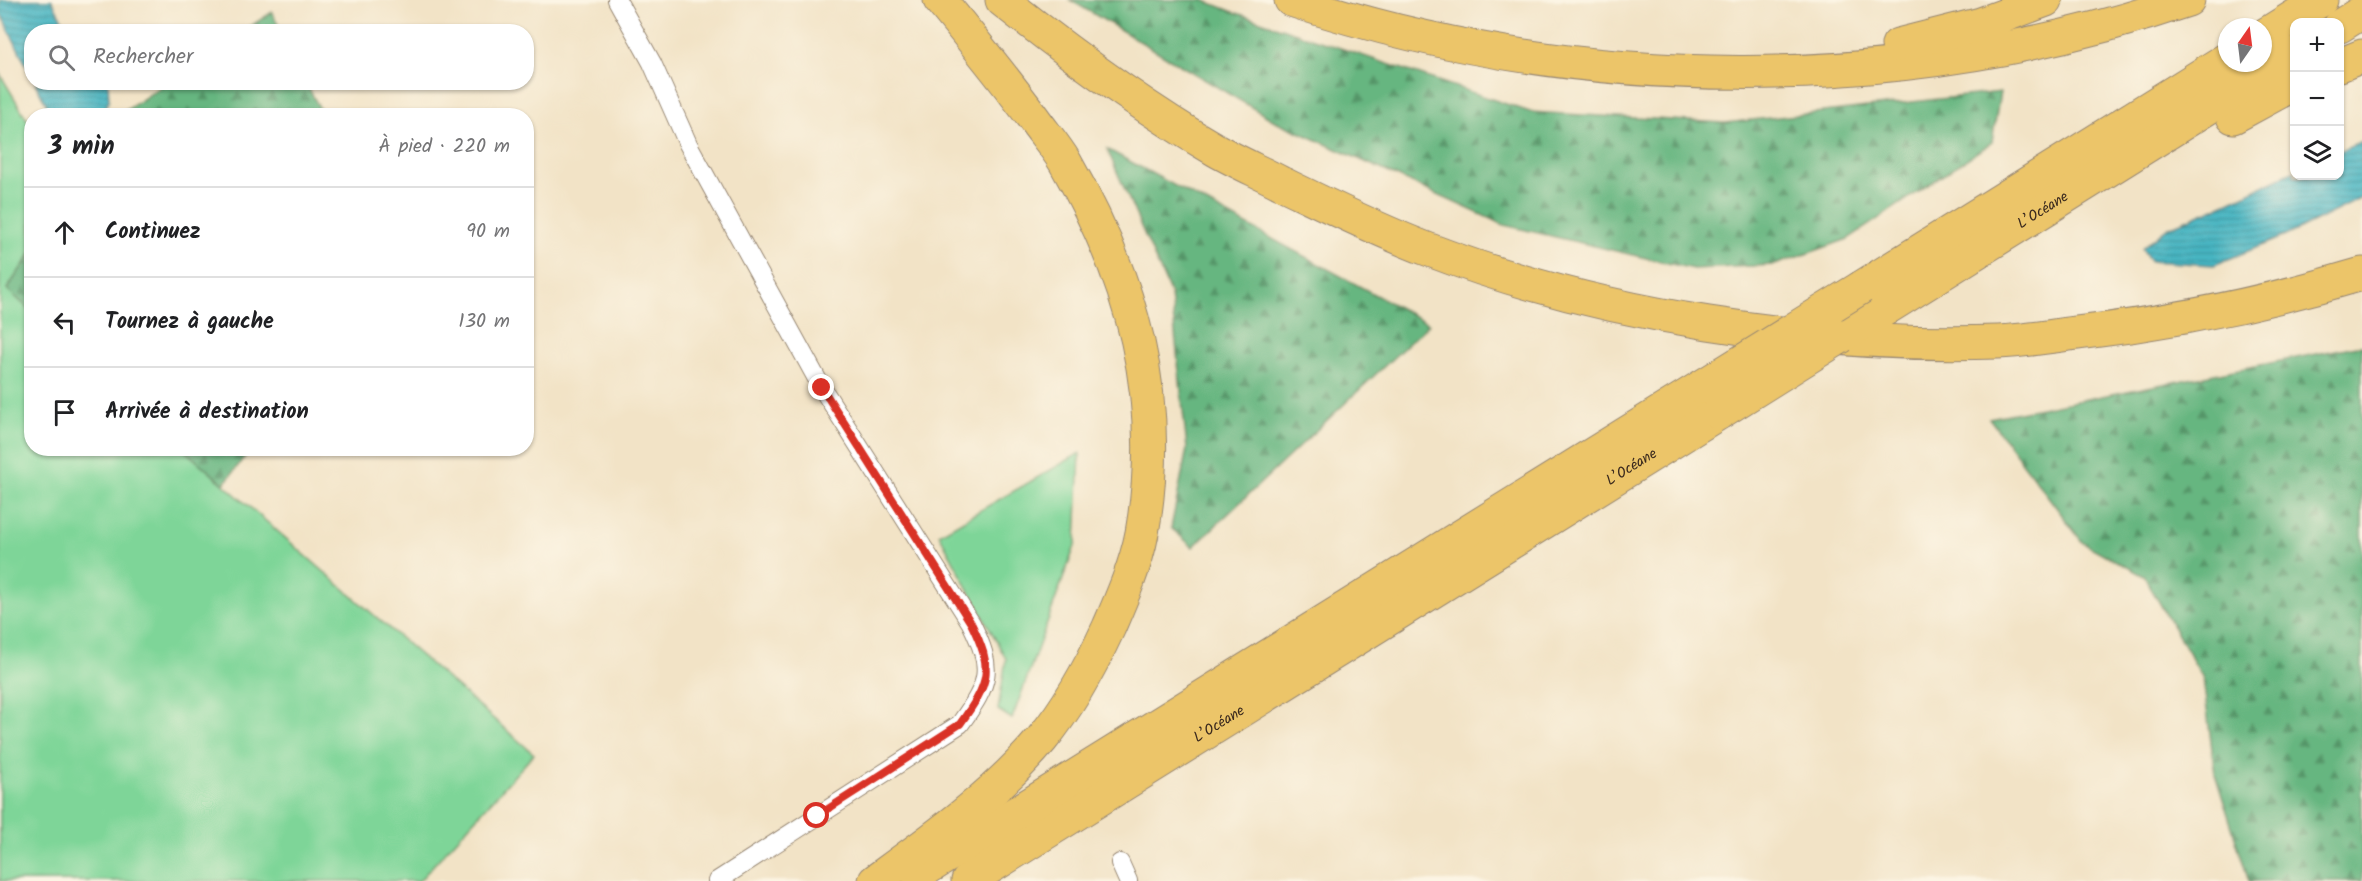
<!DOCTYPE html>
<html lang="fr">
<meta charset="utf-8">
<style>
body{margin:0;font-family:Kalam,sans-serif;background:#f2f2f2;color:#202124}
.controls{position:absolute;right:18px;top:18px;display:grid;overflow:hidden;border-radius:12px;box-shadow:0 2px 4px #0004}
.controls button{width:54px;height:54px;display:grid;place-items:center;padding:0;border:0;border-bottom:2px solid #e0e0e0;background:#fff;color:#202124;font:30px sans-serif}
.compass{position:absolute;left:2218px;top:18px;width:54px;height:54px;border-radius:50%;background:#fff;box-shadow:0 2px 4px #0004;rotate:14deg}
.stop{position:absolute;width:18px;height:18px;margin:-14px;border:4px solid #d93025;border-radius:50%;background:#fff}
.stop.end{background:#d93025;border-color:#fff;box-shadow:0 2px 6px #0008}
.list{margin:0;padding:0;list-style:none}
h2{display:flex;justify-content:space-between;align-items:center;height:78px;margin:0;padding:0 24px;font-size:26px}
h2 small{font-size:20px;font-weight:400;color:#757577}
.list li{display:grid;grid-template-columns:39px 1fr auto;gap:18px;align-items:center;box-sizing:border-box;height:90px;padding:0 24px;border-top:2px solid #e0e0e0}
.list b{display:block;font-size:22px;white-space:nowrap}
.list em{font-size:20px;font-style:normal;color:#757577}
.icon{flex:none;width:33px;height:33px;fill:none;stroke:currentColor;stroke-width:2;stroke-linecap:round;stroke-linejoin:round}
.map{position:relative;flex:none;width:2362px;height:881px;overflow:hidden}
.search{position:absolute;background:#fff;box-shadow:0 2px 4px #0004;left:24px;top:24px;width:510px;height:66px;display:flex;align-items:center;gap:15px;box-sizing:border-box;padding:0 21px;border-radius:24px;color:#757577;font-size:22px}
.panel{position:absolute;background:#fff;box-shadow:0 2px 4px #0004;left:24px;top:108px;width:510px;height:348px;border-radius:24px}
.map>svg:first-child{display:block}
</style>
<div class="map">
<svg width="2362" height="881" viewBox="0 0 2362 881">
<defs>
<pattern id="forest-firs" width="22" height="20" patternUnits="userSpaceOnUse" patternTransform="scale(1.5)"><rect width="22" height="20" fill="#66b680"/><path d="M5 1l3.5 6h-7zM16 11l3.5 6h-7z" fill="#559468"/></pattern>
<pattern id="water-rules" width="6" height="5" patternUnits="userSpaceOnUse" patternTransform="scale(1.5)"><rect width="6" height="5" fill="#47b5c2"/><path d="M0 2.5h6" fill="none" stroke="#3c939d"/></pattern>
</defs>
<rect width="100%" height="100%" fill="#fcf5e5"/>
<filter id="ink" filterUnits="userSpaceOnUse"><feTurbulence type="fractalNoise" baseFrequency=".0167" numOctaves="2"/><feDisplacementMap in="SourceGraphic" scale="12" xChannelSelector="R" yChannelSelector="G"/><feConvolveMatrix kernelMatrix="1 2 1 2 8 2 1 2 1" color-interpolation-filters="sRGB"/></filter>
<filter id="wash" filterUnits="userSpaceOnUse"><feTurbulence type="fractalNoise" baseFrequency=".008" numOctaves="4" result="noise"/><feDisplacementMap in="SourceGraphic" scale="24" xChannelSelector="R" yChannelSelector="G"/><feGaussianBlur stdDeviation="1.35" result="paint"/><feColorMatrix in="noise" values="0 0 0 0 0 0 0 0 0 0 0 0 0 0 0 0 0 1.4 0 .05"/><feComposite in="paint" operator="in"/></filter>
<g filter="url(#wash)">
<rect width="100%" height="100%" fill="#f2e3c6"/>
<path fill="#7ed598" stroke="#5c805b" stroke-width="1.5" d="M0,74L31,126V254L7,289L31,311L32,448L183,449L534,754L419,881H0Z
M1080,453L1076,543L1012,719L998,710L1006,659L939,534Z"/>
<path fill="url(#forest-firs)" stroke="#50704f" stroke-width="1.5" d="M1070,0H1203L1231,11L1530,112L1725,123L2000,92L1992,142L1848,239L1775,265L1693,269L1504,225L1273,120Z
M272,12L281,31H243Z
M168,82L306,83L323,115H119Z
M1107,149L1429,324L1193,547L1171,528L1187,449L1171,295Z
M31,254V311L7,289Z
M2362,345V881H2249L2215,774L2203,678L2144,576L2083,543L1989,418Z
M183,449H251L224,484Z"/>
<path fill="url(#water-rules)" stroke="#417070" stroke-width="1.5" d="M0,0H52L68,31L32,32L31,75L0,12Z
M35,83H108L109,101L101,115H52Z
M2362,142V198L2285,236L2214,265L2150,261L2142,248L2167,228L2227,203L2294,171V176H2340V151Z"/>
</g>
<g filter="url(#ink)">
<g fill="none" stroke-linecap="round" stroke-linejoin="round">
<g stroke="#968672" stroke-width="20">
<path id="minor" d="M617,0L652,63L688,144L822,388L971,623C994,670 990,682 960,724L717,881
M1120,863L1128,881"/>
</g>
<g stroke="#968672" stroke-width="35">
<g id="motorway">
<path d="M1002,0C1070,54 1140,106 1216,150C1237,162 1260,172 1281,183C1329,206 1377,230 1427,249C1601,316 1811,348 1998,342C2024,341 2051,336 2077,333C2174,322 2269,302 2362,274"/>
<path d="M1291,0C1577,95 1902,98 2188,0"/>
<path d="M2340,26L2362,12"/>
<path d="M2263,36L2321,0"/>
<path d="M1898,45L1981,24L2046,0"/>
<path d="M2340,65L2362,56"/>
<path d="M2233,117L2294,84"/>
<path d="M1862,287L2227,59"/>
<path id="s1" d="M1842,336L2294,54"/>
<path d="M918,874L1701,387"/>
<path d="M875,881C933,839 995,795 1042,739C1070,705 1091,666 1109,627C1122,597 1136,565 1142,533C1166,397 1132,279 1065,162C1056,147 1044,133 1034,119C1004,78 972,39 940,0"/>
<path id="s2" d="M968,881L1719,413"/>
</g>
</g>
<use href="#minor" stroke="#fff" stroke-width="18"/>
<use href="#motorway" stroke="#ecc569" stroke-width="33"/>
<g stroke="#968672" stroke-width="35" stroke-linecap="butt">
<path id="motorway-bridge" d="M1701,387L1862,287
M1719,413L1842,336"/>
</g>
<use href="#motorway-bridge" stroke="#ecc569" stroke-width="33"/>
</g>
</g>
<g fill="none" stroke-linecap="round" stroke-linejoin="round" filter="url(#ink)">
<path stroke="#d93025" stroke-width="8" d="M817,816L960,724C990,682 994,670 971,623L822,388"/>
</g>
<g text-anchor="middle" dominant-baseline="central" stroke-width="4.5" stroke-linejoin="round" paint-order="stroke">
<g font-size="15" fill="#3b2a1e" stroke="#fcf5e5">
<text stroke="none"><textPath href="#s1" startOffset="237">L’Océane</textPath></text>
<text stroke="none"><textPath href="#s2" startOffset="782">L’Océane</textPath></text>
<text stroke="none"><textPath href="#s2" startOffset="296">L’Océane</textPath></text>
</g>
</g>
</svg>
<div class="controls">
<button>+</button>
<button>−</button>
<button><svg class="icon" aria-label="layers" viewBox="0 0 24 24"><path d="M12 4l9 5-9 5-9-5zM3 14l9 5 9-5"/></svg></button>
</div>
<svg class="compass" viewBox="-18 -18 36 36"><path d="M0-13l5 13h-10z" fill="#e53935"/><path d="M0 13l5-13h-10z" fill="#757577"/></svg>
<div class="stop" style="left:817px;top:816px"></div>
<div class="stop end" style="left:822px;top:388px"></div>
<div class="search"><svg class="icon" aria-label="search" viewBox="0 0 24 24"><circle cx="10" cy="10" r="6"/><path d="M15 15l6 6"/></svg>Rechercher</div>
<section class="panel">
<h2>3 min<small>À pied · 220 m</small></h2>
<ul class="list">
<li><svg class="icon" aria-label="ahead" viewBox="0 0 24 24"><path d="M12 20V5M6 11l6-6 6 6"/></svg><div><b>Continuez</b></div><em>90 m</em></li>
<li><svg class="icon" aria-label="left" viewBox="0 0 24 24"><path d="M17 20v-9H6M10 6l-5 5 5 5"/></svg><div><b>Tournez à gauche</b></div><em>130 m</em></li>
<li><svg class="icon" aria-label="arrive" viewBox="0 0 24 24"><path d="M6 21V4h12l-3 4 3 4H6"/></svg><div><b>Arrivée à destination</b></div></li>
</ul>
</section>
</div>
